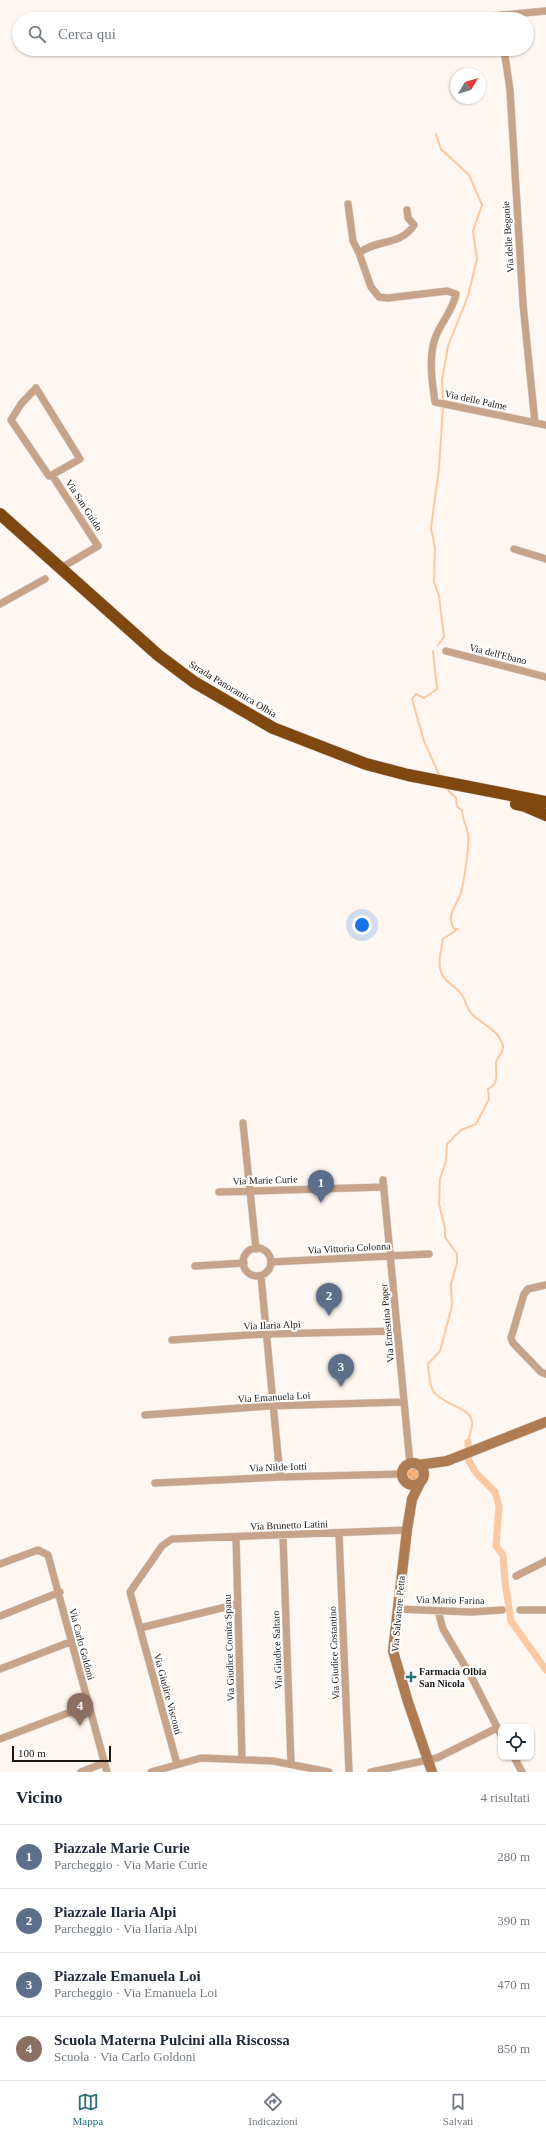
<!DOCTYPE html>
<html lang="it">
<meta charset="utf-8">
<style>
body{margin:0;font-family:Georgia,serif;background:#f6f6f7;color:#1f2937}
.controls{position:absolute;right:12px;bottom:12px;display:grid;overflow:hidden;border-radius:8px;box-shadow:0 1px 3px #0004}
.controls button{width:36px;height:36px;display:grid;place-items:center;padding:0;border:0;border-bottom:1px solid #e0e1e3;background:#fff;color:#1f2937;font:20px sans-serif}
.compass{position:absolute;left:450px;top:68px;width:36px;height:36px;border-radius:50%;background:#fff;box-shadow:0 1px 3px #0004;rotate:52deg}
.scale{position:absolute;left:12px;bottom:10px;width:99px;box-sizing:border-box;padding-left:4px;border:2px solid #1a1613;border-top:0;font-size:11px;line-height:14px;white-space:nowrap;color:#1a1613;-webkit-text-stroke:3px #fff;paint-order:stroke}
.you{position:absolute;left:362px;top:925px;width:14px;height:14px;margin:-10px;border:3px solid #fff;border-radius:50%;background:#1a73e8;box-shadow:0 0 0 6px #1a73e833}
.badge{display:grid;place-items:center;width:26px;height:26px;border-radius:50%;background:#28707b;color:#fff;font-size:13px;font-weight:700}
.pin{position:absolute;translate:-50% -33px;filter:drop-shadow(0 1px 2px #0008)}
.pin::after{content:'';position:absolute;top:21px;width:14px;height:12px;background:inherit;clip-path:polygon(0 0,100% 0,50% 100%)}
.list{margin:0;padding:0;list-style:none}
h2{display:flex;justify-content:space-between;align-items:center;height:52px;margin:0;padding:0 16px;font-size:17px}
h2 small{font-size:13px;font-weight:400;color:#747a83}
.list li{display:grid;grid-template-columns:26px 1fr auto;gap:12px;align-items:center;box-sizing:border-box;height:64px;padding:0 16px;border-top:1px solid #e0e1e3}
.list b{display:block;font-size:15px;white-space:nowrap}
.list p{margin:0;font-size:13px;white-space:nowrap;color:#747a83}
.list em{font-size:13px;font-style:normal;color:#747a83}
.icon{flex:none;width:22px;height:22px;fill:none;stroke:currentColor;stroke-width:2;stroke-linecap:round;stroke-linejoin:round}
.map{position:relative;flex:none;width:546px;height:1772px;overflow:hidden}
.search{position:absolute;background:#fff;box-shadow:0 1px 3px #0004;left:12px;right:12px;top:12px;height:44px;display:flex;align-items:center;gap:10px;box-sizing:border-box;padding:0 14px;border-radius:22px;color:#747a83;font-size:15px}
.sheet{height:308px;background:#fff}
nav{display:flex;justify-content:space-around;align-items:center;box-sizing:border-box;height:56px;border-top:1px solid #e0e1e3;background:#fff;font-size:11px;color:#747a83}
nav a{display:grid;justify-items:center;gap:2px}
nav .on{color:#28707b}
.map>svg:first-child{display:block}
</style>
<div class="map">
<svg width="546" height="1772" viewBox="0 0 546 1772">
<defs>
<pattern id="green-dots" width="8" height="8" patternUnits="userSpaceOnUse"><rect width="8" height="8" fill="#fab37b"/><path d="M2 2h.1M6 6h.1" fill="none" stroke="#d69969" stroke-width="1.8" stroke-linecap="round"/></pattern>
</defs>
<rect width="100%" height="100%" fill="#fef6f0"/>
<path fill="url(#green-dots)" d="M405 1474a8 8 0 1 1 16 0a8 8 0 1 1-16 0Z"/>
<g fill="none" stroke-linecap="round" stroke-linejoin="round">
<path stroke="#f9c9a3" stroke-width="2" d="M436,134L441,149L469,175L482,205L473,231L477,259L468,296L448,346L442,380L443,399
M438,645L444,637L439,596L434,582L435,548L431,528L439,469L443,407
M433,651L437,689L424,698L416,694L412,699L424,741L440,777
M445,787L456,798L457,807L462,810C462,819 467,826 468,834C470,843 464,882 461,892C458,904 445,915 454,929H458L443,939C441,952 435,969 446,980C451,985 458,989 462,995C466,1001 466,1008 472,1014C482,1025 499,1029 503,1046C504,1054 495,1058 496,1065C496,1076 499,1083 488,1089L489,1099L476,1124L461,1130L447,1144L446,1161L440,1179L439,1204L445,1228V1237L457,1254V1263L451,1284L452,1306L440,1351L428,1364C429,1372 429,1383 433,1391C441,1404 470,1407 472,1421C473,1427 469,1436 468,1442"/>
<path stroke="#f9c9a3" stroke-width="7" d="M468,1442L469,1461L476,1473L495,1492L499,1506L496,1546L503,1555L505,1582L511,1621L546,1670"/>
<g stroke="#dad2cd" stroke-width="8">
<path id="street" d="M460,19L546,11
M504,49L510,90L523,304L535,423
M348,204L353,241L359,253
M407,210L408,218L414,225C401,246 376,239 359,253L371,287L379,297L388,298L447,291L456,294C453,310 442,321 436,336C428,355 432,382 435,402L546,425
M36,388L80,459L52,475L49,476L11,420L21,404Z
M52,475L98,546L61,568
M514,549L546,559
M0,604L45,579
M446,651L546,677
M243,1123L256,1249
M383,1180L410,1464
M219,1192L384,1187
M243 1262a14 14 0 1 1 28 0a14 14 0 1 1-28 0Z
M271,1262L429,1254
M195,1266L244,1263
M261,1276L280,1477
M546,1285L528,1289L524,1294L511,1338L513,1343L541,1372L546,1374
M172,1340L265,1334L397,1331
M145,1415L268,1406L404,1402
M155,1483L280,1477L402,1474
M339,1534L349,1772
M283,1536L291,1764
M236,1537L242,1758
M0,1564L38,1550L48,1555L107,1772
M516,1576L546,1561
M397,1609L471,1612L502,1610
M520,1610H546
M438,1611L443,1629L471,1676L501,1735
M0,1616L60,1592
M140,1628L238,1604
M0,1669L70,1642
M0,1739L89,1705
M514,1757L522,1772
M177,1764L130,1592L162,1546L172,1539L407,1530
M81,1772L104,1763
M151,1772L201,1758L273,1761L329,1772
M371,1772L437,1758L497,1728"/>
</g>
<g stroke="#dad2cd" stroke-width="11">
<path id="secondary" d="M402 1474a11 11 0 1 1 22 0a11 11 0 1 1-22 0Z
M418,1465L447,1461L546,1422
M420,1483L412,1499L407,1530L393,1651L408,1702L432,1772"/>
</g>
<g stroke="#dad2cd" stroke-width="13">
<path id="highway" d="M0,514L158,655L194,682L273,728L366,764L408,775L546,802
M516,804L525,806L546,815"/>
</g>
<use href="#street" stroke="#c7a489" stroke-width="7"/>
<use href="#secondary" stroke="#ae7b52" stroke-width="10"/>
<use href="#highway" stroke="#804811" stroke-width="12"/>
</g>
<path fill="#28707b" stroke="#fff" stroke-width="1.5" d="M409 1671h4v4h4v4h-4v4h-4v-4h-4v-4h4z"/>
<g text-anchor="middle" dominant-baseline="central" stroke-width="4" stroke-linejoin="round" paint-order="stroke">
<g font-size="10" fill="#1a1613" stroke="#fff">
<text transform="translate(508 237) rotate(-94)">Via delle Begonie</text>
<text transform="translate(476 400) rotate(12)">Via delle Palme</text>
<text transform="translate(84 505) rotate(57)">Via San Guido</text>
<text transform="translate(498 654) rotate(14)">Via dell'Ebano</text>
<text transform="translate(233 689) rotate(31)">Strada Panoramica Olbia</text>
<text transform="translate(265 1180) rotate(-2)">Via Marie Curie</text>
<text transform="translate(349 1248) rotate(-3)">Via Vittoria Colonna</text>
<text transform="translate(387 1323) rotate(-95)">Via Ernestina Paper</text>
<text transform="translate(272 1325) rotate(-2)">Via Ilaria Alpi</text>
<text transform="translate(274 1397) rotate(-3)">Via Emanuela Loi</text>
<text transform="translate(278 1467) rotate(-2)">Via Nilde Iotti</text>
<text transform="translate(289 1525) rotate(-2)">Via Brunetto Latini</text>
<text transform="translate(450 1600) rotate(1)">Via Mario Farina</text>
<text transform="translate(398 1614) rotate(-85)">Via Salvatore Petta</text>
<text transform="translate(82 1644) rotate(75)">Via Carlo Goldoni</text>
<text transform="translate(229 1648) rotate(-92)">Via Giudice Comita Spanu</text>
<text transform="translate(277 1650) rotate(-92)">Via Giudice Saltaro</text>
<text transform="translate(334 1653) rotate(-92)">Via Giudice Costantino</text>
<text transform="translate(168 1694) rotate(75)">Via Giudice Visconti</text>
</g>
<g font-size="10" font-weight="bold" fill="#1a1613" stroke="#fff" text-anchor="start">
<text x="419" y="1671">Farmacia Olbia<tspan x="419" dy="12">San Nicola</tspan></text>
</g>
</g>
</svg>
<div class="controls">
<button><svg class="icon" aria-label="locate" viewBox="0 0 24 24"><circle cx="12" cy="12" r="6"/><path d="M12 2v4M12 18v4M2 12h4M18 12h4"/></svg></button>
</div>
<svg class="compass" viewBox="-18 -18 36 36"><path d="M0-13l5 13h-10z" fill="#e53935"/><path d="M0 13l5-13h-10z" fill="#747a83"/></svg>
<div class="scale">100 m</div>
<div class="you"></div>
<div class="pin badge" style="left:321px;top:1203px;background:#5c6f8a">1</div>
<div class="pin badge" style="left:329px;top:1316px;background:#5c6f8a">2</div>
<div class="pin badge" style="left:341px;top:1387px;background:#5c6f8a">3</div>
<div class="pin badge" style="left:80px;top:1726px;background:#8d6e63">4</div>
<div class="search"><svg class="icon" aria-label="search" viewBox="0 0 24 24"><circle cx="10" cy="10" r="6"/><path d="M15 15l6 6"/></svg>Cerca qui</div>
</div>
<section class="sheet">
<h2>Vicino<small>4 risultati</small></h2>
<ul class="list">
<li><span class="badge" style="background:#5c6f8a">1</span><div><b>Piazzale Marie Curie</b><p>Parcheggio · Via Marie Curie</p></div><em>280 m</em></li>
<li><span class="badge" style="background:#5c6f8a">2</span><div><b>Piazzale Ilaria Alpi</b><p>Parcheggio · Via Ilaria Alpi</p></div><em>390 m</em></li>
<li><span class="badge" style="background:#5c6f8a">3</span><div><b>Piazzale Emanuela Loi</b><p>Parcheggio · Via Emanuela Loi</p></div><em>470 m</em></li>
<li><span class="badge" style="background:#8d6e63">4</span><div><b>Scuola Materna Pulcini alla Riscossa</b><p>Scuola · Via Carlo Goldoni</p></div><em>850 m</em></li>
</ul>
</section>
<nav>
<a class="on"><svg class="icon" aria-label="map" viewBox="0 0 24 24"><path d="M3 6l6-2 6 2 6-2v14l-6 2-6-2-6 2zM9 4v14M15 6v14"/></svg>Mappa</a>
<a><svg class="icon" aria-label="directions" viewBox="0 0 24 24"><path d="M12 3l9 9-9 9-9-9zM9 14v-3h6M13 9l2 2-2 2"/></svg>Indicazioni</a>
<a><svg class="icon" aria-label="saved" viewBox="0 0 24 24"><path d="M7 4h10v16l-5-4-5 4z"/></svg>Salvati</a>
</nav>
